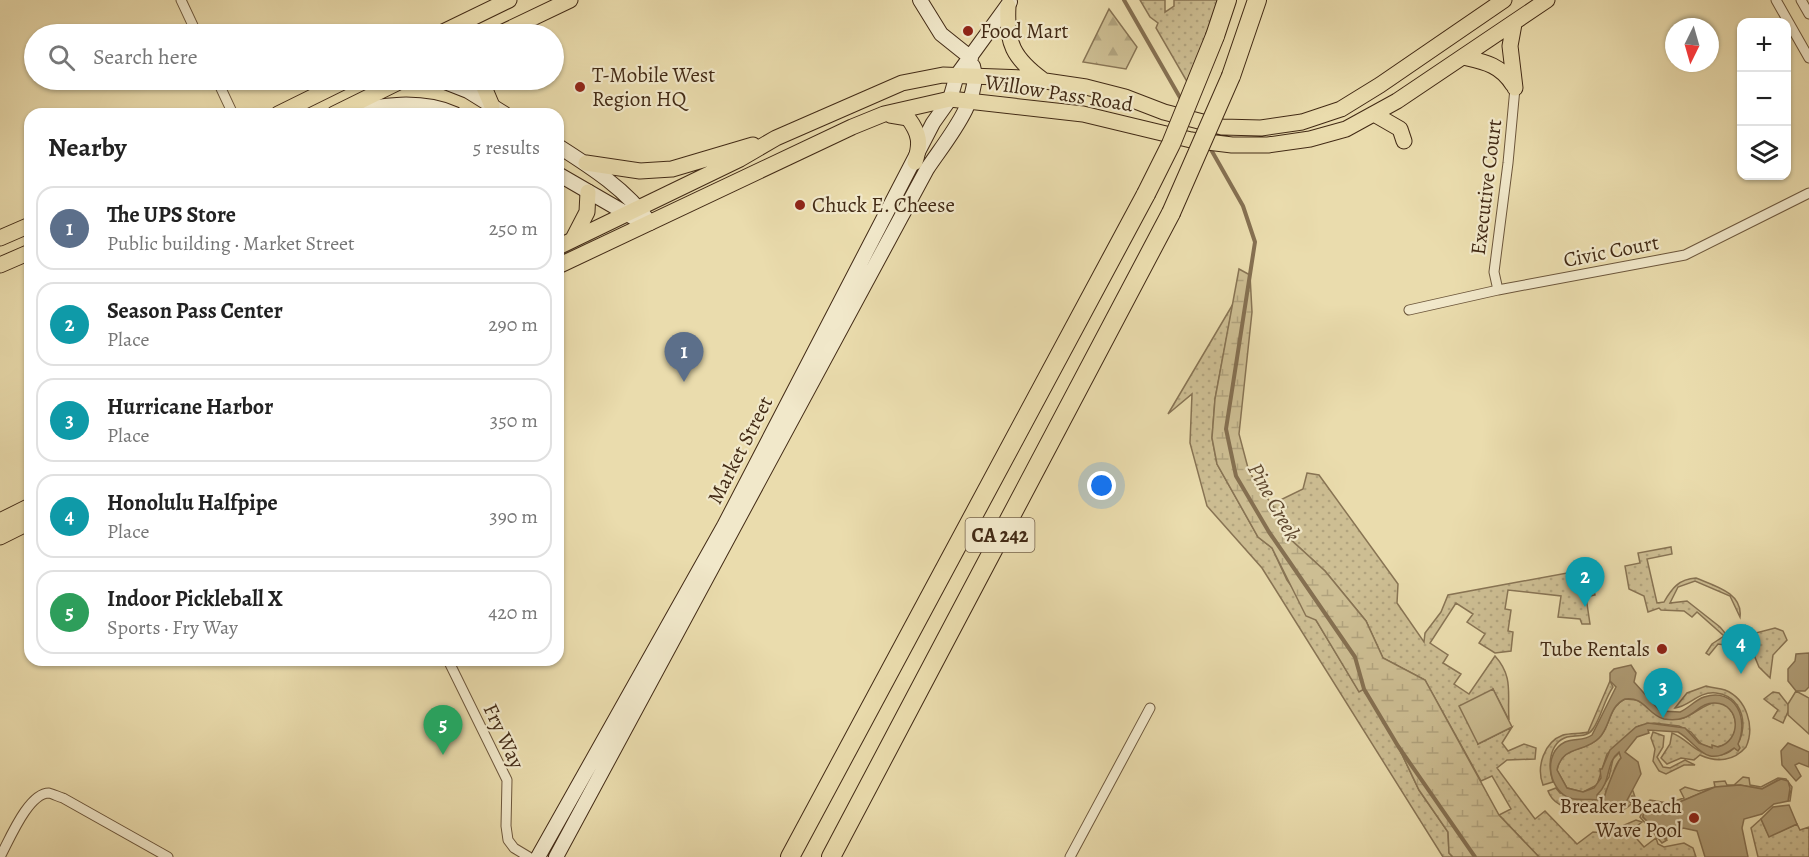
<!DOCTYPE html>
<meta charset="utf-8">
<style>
body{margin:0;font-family:Alegreya,serif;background:#f6f6f6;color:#222}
.controls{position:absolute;right:18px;top:18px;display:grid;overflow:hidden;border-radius:12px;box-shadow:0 2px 4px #0004}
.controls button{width:54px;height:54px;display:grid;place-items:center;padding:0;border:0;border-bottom:2px solid #e0e0e0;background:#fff;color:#222;font:30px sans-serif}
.compass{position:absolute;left:1665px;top:18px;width:54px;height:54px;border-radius:50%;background:#fff;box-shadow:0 2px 4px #0004;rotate:185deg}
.you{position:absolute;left:1102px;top:486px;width:21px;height:21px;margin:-15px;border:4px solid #fff;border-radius:50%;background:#1a73e8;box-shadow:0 0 0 9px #1a73e833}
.badge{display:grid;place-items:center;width:39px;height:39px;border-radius:50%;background:#8f2418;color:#fff;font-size:20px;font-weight:700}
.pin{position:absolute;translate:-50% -50px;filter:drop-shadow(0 2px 3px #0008)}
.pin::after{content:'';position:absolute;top:32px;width:21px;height:18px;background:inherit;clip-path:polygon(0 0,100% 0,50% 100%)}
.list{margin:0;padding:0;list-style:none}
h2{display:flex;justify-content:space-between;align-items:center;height:78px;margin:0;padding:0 24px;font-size:26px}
h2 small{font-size:20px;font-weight:400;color:#767676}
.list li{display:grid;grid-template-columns:39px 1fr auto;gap:18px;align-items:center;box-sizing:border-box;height:84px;margin:0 12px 12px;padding:0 12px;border:2px solid #e0e0e0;border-radius:18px}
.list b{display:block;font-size:22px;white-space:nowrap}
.list p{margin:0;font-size:20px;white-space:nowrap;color:#767676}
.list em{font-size:20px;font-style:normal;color:#767676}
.icon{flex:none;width:33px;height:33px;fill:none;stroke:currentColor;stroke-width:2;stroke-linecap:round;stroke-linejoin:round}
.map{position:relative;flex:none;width:1809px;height:857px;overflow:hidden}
.search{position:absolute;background:#fff;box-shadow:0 2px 4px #0004;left:24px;top:24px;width:540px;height:66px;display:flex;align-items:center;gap:15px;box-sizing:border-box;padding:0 21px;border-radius:33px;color:#767676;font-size:22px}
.panel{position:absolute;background:#fff;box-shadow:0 2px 4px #0004;left:24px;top:108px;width:540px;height:558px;border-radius:18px}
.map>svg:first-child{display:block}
</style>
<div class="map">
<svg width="1809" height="857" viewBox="0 0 1809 857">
<defs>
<pattern id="grass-dots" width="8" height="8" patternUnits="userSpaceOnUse" patternTransform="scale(1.5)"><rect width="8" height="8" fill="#cdbe93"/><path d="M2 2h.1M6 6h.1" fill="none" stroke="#b1a37e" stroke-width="1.8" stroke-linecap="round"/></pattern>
<pattern id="forest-firs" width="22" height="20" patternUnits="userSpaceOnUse" patternTransform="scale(1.5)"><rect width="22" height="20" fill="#cdbe93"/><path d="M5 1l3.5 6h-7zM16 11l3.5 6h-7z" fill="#b1a37e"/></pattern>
<pattern id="wetland-marsh" width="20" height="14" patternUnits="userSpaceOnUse" patternTransform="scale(1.5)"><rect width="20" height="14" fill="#cdbe93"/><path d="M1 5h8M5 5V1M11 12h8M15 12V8" fill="none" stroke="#b1a37e"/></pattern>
</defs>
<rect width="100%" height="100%" fill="#eadcad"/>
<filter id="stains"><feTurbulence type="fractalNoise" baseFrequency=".00333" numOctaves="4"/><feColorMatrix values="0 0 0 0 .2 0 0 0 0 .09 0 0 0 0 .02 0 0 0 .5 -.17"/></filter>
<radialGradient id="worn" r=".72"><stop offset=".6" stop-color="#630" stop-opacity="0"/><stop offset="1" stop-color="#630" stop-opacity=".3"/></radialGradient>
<path fill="url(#grass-dots)" stroke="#887454" stroke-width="1.5" d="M1140,0H1165V12L1174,6V0H1227L1193,92L1156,28L1158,23L1150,17Z
M1233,304L1215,399L1212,438L1217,464L1258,537L1272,548L1287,580L1316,620L1359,691L1364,689L1398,746L1419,790L1448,832L1449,853L1453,857H1443L1262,568L1207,506L1190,443L1192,394L1168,414Z
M1307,473L1319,475L1398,584L1397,603L1424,642L1425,633L1441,612L1448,595L1578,571L1591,579L1595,595L1586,597L1590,624H1582L1580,619L1558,617L1561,596L1508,590L1505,609L1511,610L1508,631L1513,632L1511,651L1495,653L1479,643L1485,634L1467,622L1473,614L1456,603L1430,643L1448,655L1443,663L1461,674L1454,684L1469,694L1495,656C1514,677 1507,694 1509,720L1493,689L1478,744L1512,727L1502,743L1508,751L1524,744L1536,748L1535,759L1507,760L1497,768L1535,819L1545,811L1577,844L1593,832L1606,833L1636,820L1642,822L1630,831L1644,847L1656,838L1658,844L1664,847L1684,843L1693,848L1696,857H1539L1499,815L1511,809L1492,776L1481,781L1425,680L1383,658L1366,621L1325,571L1289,538L1272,504L1303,489Z
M1671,547L1672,554L1647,559L1657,603L1664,602C1672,588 1679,579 1696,578C1715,586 1743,593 1740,617L1730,596L1695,581L1678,587L1670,603L1687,601L1720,627L1730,639L1750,652L1757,644L1745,625L1756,633L1775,628L1783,631L1787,640L1773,655L1770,678L1759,667L1754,655H1741L1725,645L1718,644L1709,655L1706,653L1712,644L1724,636L1697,612L1692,617L1684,611L1661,610L1659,608L1648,612L1644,596L1629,589L1625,566L1640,563L1638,553Z
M1610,681L1613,687C1604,700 1602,715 1593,729C1587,738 1576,735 1567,737C1548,743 1548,768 1553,782L1543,785C1536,767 1544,742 1563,735C1571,733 1580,734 1588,732Z
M1706,686C1712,688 1719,688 1725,690C1747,699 1755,727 1746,747C1734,761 1717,763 1700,755L1694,760L1681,758L1667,764L1661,758L1670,744L1672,733C1688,739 1693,752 1711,755C1750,761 1755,697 1716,693C1698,691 1689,707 1675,708L1687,693Z
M1773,692L1779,693L1790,707L1783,723L1773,718L1778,710L1764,699Z
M1625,699L1637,700C1650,707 1658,716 1674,719C1693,723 1714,685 1732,712C1735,718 1737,724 1735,730C1734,737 1730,741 1725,745L1712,748L1702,745L1691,732L1679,726L1654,723L1639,726L1607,754L1597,785L1583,792L1567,788L1557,770C1562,744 1585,753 1599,738C1611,726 1608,707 1625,699Z
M1653,732L1664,736L1663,747L1657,757L1663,767L1670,768L1685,760L1695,765H1684L1666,774L1659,771L1653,761L1655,749L1651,738Z
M1620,752L1621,758C1611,768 1614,781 1606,791H1633L1635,797L1632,796L1630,802L1632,803C1620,818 1602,807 1587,802L1580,812C1567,808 1553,805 1548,791L1556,788L1560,793L1598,799L1597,795L1609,777L1613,759Z
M1761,819L1769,836L1797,824L1800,830L1809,827V857H1758L1751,828Z"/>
<path fill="url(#forest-firs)" stroke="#887454" stroke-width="1.5" d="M1109,9L1137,47L1126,69L1083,62Z"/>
<path fill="url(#wetland-marsh)" stroke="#887454" stroke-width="1.5" d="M1239,269L1250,275L1252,312L1239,434L1248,468L1257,486L1272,504L1289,538L1325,571L1366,621L1383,658L1425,680L1499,815L1539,857H1453L1449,853L1448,832L1419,790L1398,746L1364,689L1359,692L1316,620L1306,616L1272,548L1258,537L1217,464L1212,438L1215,399Z"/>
<path fill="#cdbe93" stroke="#887454" stroke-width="1.5" d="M1493,689L1512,727L1478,744L1459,706Z
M1796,691L1809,698V734L1788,715V704Z
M1743,777L1749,778L1750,785L1761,787L1778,778L1786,779L1792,787L1790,801H1788L1790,791L1778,780L1762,789L1740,785L1715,787L1675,804L1651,803L1644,810L1643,817L1667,840L1662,843L1640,817L1645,804L1650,800L1668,803L1684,798L1680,790L1685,787L1699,791L1715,787L1714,782L1725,781L1727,785H1734Z"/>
<path fill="#b19f79" stroke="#857051" stroke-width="1.5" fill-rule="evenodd" d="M1809,653V687L1805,691H1796L1788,681V669L1795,661L1796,654Z
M1631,665L1636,673L1634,682L1660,711L1680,712C1689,708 1695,700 1704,697C1736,687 1749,719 1738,744L1740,748L1738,751L1734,748C1704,770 1698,743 1678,732L1648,730L1649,733L1637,737L1625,752L1638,762L1641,774L1625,804L1612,807L1606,804L1604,799C1605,792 1617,762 1621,758L1619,752C1605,763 1612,781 1597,795L1598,800C1590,798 1577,802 1567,797C1548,787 1543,753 1565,742C1574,738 1584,741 1592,735L1616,687L1610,681V673L1614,669ZM1625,699C1644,696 1648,715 1664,719C1694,724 1696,702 1715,703C1741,704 1742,741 1718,747L1712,745V748L1699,743L1685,728L1648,723L1636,727L1610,750L1602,769H1600L1601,778L1594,788L1583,792L1567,788L1557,770C1562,745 1585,753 1599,738C1611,726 1608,707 1625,699Z
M1788,743L1809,752V767L1799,763L1795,765L1801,776L1796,781L1782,765L1781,751Z
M1781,779L1788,781L1790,788L1788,801L1774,804L1762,814L1744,819L1742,828L1748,857H1705L1697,831L1683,828L1665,839L1643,817L1644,810L1651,803L1675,804L1715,787L1740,785L1762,789Z
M1789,805L1797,824L1769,837L1761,819L1773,807Z"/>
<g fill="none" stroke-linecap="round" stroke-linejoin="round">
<path stroke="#857051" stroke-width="4" d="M1124,0L1182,101
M1209,146L1243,206L1255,242L1226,429L1236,476L1269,532L1355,657L1364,689L1398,746L1475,857"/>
<g stroke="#6c563b" stroke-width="11">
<path id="street" d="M181,0L197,34
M1776,0L1809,58
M1801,0L1809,14
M217,80L233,114
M1498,290L1494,272L1508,163L1515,88
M1409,310L1498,290L1685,255L1809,193
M448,660L507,780L506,826L508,840L514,848L529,857
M0,857C9,841 28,793 49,793C53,794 59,797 63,798L168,857
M1070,857L1150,708"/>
</g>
<g stroke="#422a15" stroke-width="16">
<path id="secondary" d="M920,0L941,34L971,58
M440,80L468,91L505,114
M346,114C379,104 422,99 455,114
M558,146C591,167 627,190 650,223
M558,174L634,218
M538,857L724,526L933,123L950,99L957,75L1010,2
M556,857L927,169C944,143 983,98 973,66"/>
</g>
<g stroke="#422a15" stroke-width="17">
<path id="primary" d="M1008,6C1006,43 1013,58 1043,80
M1514,24L1510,46L1515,88
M439,34L509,0
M499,34L570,0
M1463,57C1485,62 1501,65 1513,85
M481,80L492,106
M278,114L347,80
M334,114L403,80
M1374,114L1400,129L1404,141
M890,115L908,118C920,134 921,143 915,162
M586,163L640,171L672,169L753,145
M0,238L30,225
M573,239L587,212L588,192
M558,247L740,159L776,138L902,83L943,75L1025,78L1086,87L1125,97L1164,112L1222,127L1261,128L1302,122L1341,109L1380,85L1504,0
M0,265L30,252
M558,266L852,127L884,114L950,99L1083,114L1191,140L1232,145H1268L1310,139L1346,129L1397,101L1547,0
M0,521L30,506
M0,537L30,522"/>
</g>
<g stroke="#422a15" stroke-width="20">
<path id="highway" d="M1215,36L1227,0
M1231,76L1257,0
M790,857L1146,194
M831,857L1171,213"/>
</g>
<use href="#street" stroke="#f1e8ca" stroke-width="9"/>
<use href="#secondary" stroke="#f1e8ca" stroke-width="14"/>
<use href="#primary" stroke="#eadcad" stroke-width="15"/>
<use href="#highway" stroke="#eadcad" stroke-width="18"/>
<g stroke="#422a15" stroke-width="20" stroke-linecap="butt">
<path id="highway-bridge" d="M1146,194L1171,144L1215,36
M1171,213L1231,76"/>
</g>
<use href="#highway-bridge" stroke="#eadcad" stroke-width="18"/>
</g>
<g fill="#8f2418" stroke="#f1e8ca" stroke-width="2">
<circle cx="968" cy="31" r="6"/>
<circle cx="580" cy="87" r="6"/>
<circle cx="800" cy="205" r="6"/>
<circle cx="1662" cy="649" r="6"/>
<circle cx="1694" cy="818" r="6"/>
</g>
<g text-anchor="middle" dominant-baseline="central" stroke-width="4.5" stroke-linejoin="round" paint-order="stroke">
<rect fill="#f1e8ca" stroke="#76634b" stroke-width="1.5" x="965.5" y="518" width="69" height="34" rx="4.5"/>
<g font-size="20" font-weight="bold" fill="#422a15">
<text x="1000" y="535">CA 242</text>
</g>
<g font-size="21" fill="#422a15" stroke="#f1e8ca" text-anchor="start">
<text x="980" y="31">Food Mart</text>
<text x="592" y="75">T-Mobile West<tspan x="592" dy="24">Region HQ</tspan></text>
<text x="812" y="205">Chuck E. Cheese</text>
<text x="1650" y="649" text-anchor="end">Tube Rentals</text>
<text x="1682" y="806" text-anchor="end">Breaker Beach<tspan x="1682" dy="24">Wave Pool</tspan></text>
</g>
<g font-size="21" fill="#422a15" stroke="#f1e8ca">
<text transform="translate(1059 93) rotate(9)">Willow Pass Road</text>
<text transform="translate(1486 187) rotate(-83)">Executive Court</text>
<text transform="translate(1611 251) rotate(-11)">Civic Court</text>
<text transform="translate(740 450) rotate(-63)">Market Street</text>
<text transform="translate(504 736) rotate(65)">Fry Way</text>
</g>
<g font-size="22" font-style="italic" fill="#5e472e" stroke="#f1e8ca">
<text transform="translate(1274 502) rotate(61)">Pine Creek</text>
</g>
</g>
<rect width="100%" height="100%" filter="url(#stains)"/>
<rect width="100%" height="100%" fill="url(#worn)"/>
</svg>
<div class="controls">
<button>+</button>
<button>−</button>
<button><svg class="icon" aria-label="layers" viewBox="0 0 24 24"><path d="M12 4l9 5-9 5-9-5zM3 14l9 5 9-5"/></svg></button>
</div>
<svg class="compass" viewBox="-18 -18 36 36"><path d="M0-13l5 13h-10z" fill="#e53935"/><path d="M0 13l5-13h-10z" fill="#767676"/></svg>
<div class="you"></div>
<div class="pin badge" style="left:684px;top:382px;background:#5c6f8a">1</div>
<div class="pin badge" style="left:1585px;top:607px;background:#0f9aa8">2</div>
<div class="pin badge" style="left:1663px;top:718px;background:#0f9aa8">3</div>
<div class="pin badge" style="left:1741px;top:674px;background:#0f9aa8">4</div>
<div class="pin badge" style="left:443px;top:755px;background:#2e9e5b">5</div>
<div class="search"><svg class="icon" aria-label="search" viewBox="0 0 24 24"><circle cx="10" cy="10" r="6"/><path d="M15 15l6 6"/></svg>Search here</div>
<section class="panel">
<h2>Nearby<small>5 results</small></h2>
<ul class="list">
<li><span class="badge" style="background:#5c6f8a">1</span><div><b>The UPS Store</b><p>Public building · Market Street</p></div><em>250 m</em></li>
<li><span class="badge" style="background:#0f9aa8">2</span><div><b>Season Pass Center</b><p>Place</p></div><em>290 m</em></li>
<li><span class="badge" style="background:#0f9aa8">3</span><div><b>Hurricane Harbor</b><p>Place</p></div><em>350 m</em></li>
<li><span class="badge" style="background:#0f9aa8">4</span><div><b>Honolulu Halfpipe</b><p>Place</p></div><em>390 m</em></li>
<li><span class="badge" style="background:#2e9e5b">5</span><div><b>Indoor Pickleball X</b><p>Sports · Fry Way</p></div><em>420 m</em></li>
</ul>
</section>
</div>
